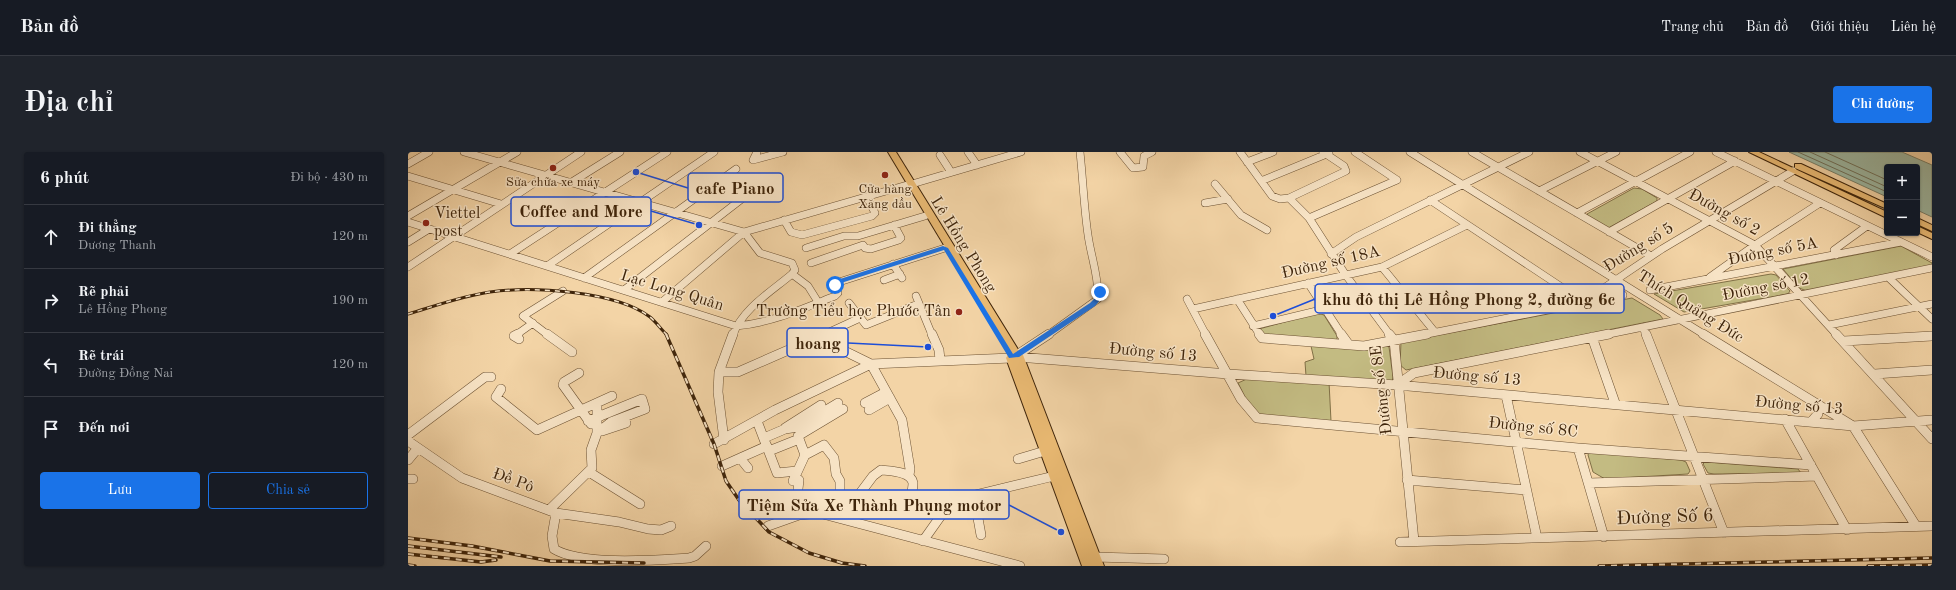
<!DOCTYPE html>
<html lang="vi">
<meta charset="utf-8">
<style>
body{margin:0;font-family:"Old Standard TT",serif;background:#20242c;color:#f1f3f6}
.controls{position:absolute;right:12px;top:12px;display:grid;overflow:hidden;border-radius:4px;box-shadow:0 1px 3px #0004}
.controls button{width:36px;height:36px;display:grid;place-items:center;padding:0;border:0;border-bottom:1px solid #363941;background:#171b24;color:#f1f3f6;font:20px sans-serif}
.stop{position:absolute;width:12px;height:12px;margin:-9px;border:3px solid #1a73e8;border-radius:50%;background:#fff}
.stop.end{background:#1a73e8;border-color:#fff;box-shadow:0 1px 4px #0008}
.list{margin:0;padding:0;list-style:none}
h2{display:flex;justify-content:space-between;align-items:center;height:52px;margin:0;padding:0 16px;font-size:17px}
h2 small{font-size:13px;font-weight:400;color:#9ea1a6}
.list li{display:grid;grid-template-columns:26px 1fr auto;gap:12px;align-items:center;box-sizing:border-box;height:64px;padding:0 16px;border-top:1px solid #363941}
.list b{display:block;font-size:15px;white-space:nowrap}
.list p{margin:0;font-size:13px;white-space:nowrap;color:#9ea1a6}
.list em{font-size:13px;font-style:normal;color:#9ea1a6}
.actions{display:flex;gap:8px;padding:12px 16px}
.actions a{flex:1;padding:9px 0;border:1px solid #1a73e8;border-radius:4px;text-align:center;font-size:14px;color:#1a73e8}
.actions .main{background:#1a73e8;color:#fff}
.icon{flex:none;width:22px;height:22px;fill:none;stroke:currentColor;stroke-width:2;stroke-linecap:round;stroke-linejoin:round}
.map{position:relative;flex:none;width:1524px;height:414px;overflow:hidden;border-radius:4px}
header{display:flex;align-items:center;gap:24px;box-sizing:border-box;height:56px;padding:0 20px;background:#171b24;border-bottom:1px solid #363941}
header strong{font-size:19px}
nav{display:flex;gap:22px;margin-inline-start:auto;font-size:14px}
.intro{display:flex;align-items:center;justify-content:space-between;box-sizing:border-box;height:96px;padding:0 24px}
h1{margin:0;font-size:28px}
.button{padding:10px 18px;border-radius:4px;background:#1a73e8;color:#fff;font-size:14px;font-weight:700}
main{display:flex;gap:24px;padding:0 24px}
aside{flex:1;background:#171b24;border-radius:4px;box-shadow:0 1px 3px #0004}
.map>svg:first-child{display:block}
</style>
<header>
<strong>Bản đồ</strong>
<nav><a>Trang chủ</a><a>Bản đồ</a><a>Giới thiệu</a><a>Liên hệ</a></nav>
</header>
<div class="intro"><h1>Địa chỉ</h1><a class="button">Chỉ đường</a></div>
<main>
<aside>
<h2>6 phút<small>Đi bộ · 430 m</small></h2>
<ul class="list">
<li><svg class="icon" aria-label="ahead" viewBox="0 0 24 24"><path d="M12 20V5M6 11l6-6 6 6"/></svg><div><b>Đi thẳng</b><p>Dương Thanh</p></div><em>120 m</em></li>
<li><svg class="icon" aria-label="right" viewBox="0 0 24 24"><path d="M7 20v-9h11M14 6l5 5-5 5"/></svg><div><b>Rẽ phải</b><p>Lê Hồng Phong</p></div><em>190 m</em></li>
<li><svg class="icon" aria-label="left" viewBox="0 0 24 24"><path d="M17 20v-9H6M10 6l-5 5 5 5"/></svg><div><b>Rẽ trái</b><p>Đường Đồng Nai</p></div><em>120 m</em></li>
<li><svg class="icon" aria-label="arrive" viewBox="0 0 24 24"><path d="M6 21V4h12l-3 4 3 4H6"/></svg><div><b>Đến nơi</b></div></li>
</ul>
<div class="actions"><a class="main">Lưu</a><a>Chia sẻ</a></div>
</aside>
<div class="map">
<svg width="1524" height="414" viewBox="0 0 1524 414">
<rect width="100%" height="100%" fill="#f3d4a6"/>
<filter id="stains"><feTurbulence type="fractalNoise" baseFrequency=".005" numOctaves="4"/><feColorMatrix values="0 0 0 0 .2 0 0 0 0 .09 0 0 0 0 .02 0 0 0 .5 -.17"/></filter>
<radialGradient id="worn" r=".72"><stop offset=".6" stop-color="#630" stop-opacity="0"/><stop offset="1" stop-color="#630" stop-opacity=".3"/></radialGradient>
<path fill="#c3bb82" stroke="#817046" d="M1226,36L1234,37L1249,46V49L1202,75L1200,76L1180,64L1179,62Z
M1493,94L1524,111V114L1399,139L1391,136L1375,117Z
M1363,122L1368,123L1382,139L1380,142L1276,160L1246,142Z
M1224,146L1252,163L1255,167L998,218L992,213L993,190Z
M909,161L916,163L929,184V188L856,184L851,177Z
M977,192L981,195L985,225L984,230L898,224L897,210L906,207L903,194Z
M841,226L921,230L923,269L855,263L844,259L830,231Z
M1181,300L1273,308L1278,310L1282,319L1280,322L1197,327L1185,320L1180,303Z
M1297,310L1390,317L1393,321L1306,322L1300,321L1295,312Z"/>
<path fill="#9cb8a3" stroke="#777d66" d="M1381,0H1494L1524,13V65L1509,58V15H1479V45Z"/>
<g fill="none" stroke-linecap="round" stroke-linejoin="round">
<path stroke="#6e6e57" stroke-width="1" d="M1390,0L1479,40
M1402,0L1479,35
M1417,0L1479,28"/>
<g stroke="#6c5132" stroke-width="8">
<path id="minor-far1" d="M56,0L336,80L352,101L384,111L387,118L384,122C364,139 334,157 325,183
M349,0L345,8L375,0
M560,0L569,13
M712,0L725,16L735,15L736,4L744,0
M832,0L864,44L872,47L881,46L938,19L936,14L915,0
M947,0L989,28
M1002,0L1297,183
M1064,0L1243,104
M1172,0L1347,93L1429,183
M1308,0L1524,105
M532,3L543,20
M839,10L865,0
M0,12L21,0
M0,24L93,52
M853,29L921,1
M164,30L212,0
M504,32L613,0
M807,32L833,63L859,78
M1131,39L1208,0
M881,46L901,66L937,122L982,183
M1022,48L1176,150
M797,51L820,47
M1169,61L1282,0
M0,64L109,0
M901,66L989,28
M376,68L383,80L394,83L464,64L467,61L459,45
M0,70L328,174C363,171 394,157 427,144L430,141L427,133L431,130L537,96
M1201,80L1327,9
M0,90L21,77
M398,96L436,84H450L517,64
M102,102L259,0
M923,102L948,85L1121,0
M1428,103L1426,98L1459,74
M403,111L455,93L457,96L463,97L491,88L493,86L486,73
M485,112L494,126
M139,114L306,0
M0,115L173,0
M974,115L1026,179
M384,122L400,134L410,150
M1302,125L1347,93L1412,51
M176,126L328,17
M1481,126L1524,167
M476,128L492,122
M900,131L934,183
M216,138L335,46
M1242,138L1493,90
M508,144L524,183
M779,147L798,183
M829,147L852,183
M1178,148L1254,97L1385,19
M254,150L336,80L499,33
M441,151L458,173L510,152
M785,157L974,115L1059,73
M1421,173L1524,152
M845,174L917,157
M1235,175L1238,183
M108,183L125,171
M140,183L115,164L155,139
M415,183L452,166
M640,183L690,147C691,125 683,105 680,83C676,56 675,28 672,0
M1014,183L1215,143
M1196,183L1524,116"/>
</g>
<g stroke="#6c5132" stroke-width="10">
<path id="minor" d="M110,182L106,184L111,187
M139,182L164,200
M524,182L531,198L532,208
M797,182L833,247L849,266L1170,296L1403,313
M851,182L854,186L956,194L1019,182
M933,182L941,193
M981,182L986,188L1006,389
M1238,182L1316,381
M1295,182L1445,274L1508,374
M1428,182L1524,287
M408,185L463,212
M1184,185L1207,251
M1436,189L1524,184
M609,203L641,182
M610,205L820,222L989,233L1445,274L1524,268
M463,212L494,268L502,317L501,323
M311,220H330L417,182
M171,221L156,230L155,233L183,272
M1467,222L1524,218
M989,233L1006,221L1201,182
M93,237L88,245L129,278L204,244
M1098,243L1129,386
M457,251L478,240
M461,258L482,246
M1377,267L1439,378
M180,269L234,247L237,257L203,270L189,281
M349,269L369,321L389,319
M1403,270L1410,262V257L1406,251
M377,276L413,253
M194,279L218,271L216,265
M0,283L77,225H83
M356,286L377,277L390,275L430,251
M316,288L310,240L311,220L325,182
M0,289L54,326L148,361L211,370L240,377L253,378L263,374
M306,292L367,258L463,212L603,206
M1170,296L1196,385
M361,299L391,287
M397,303L390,284L435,257
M332,306L340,316
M610,307L637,299
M0,308L10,296
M314,314L359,294
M181,320L232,352
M0,327H5
M999,328L1118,338
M1181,331L1409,324
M390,337L391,328L385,329L397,303L416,293L426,306L428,322L432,329V338
M453,340L465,324L473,318C482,319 503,319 505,331C505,335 504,340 503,344L538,350L646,324
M566,344L573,383
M141,358L184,316L183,298L189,281V252
M148,361L144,384L146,397C174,414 248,408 281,406L287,404L298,394
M360,374L391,363L411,361L612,414
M515,389L544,348
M992,390L1524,374
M687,405L756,407"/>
</g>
<g stroke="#3f250b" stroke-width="2">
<path id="major" d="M480,0H488L611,199L615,203L696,414H674L598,206L601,201Z
M1341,0H1351L1479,60V66Z
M1387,12H1393L1479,52V57L1387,16Z
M1509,66L1524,73V79L1509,72Z
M1509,74L1524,81V87L1509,80Z"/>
</g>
<use href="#minor-far1" stroke="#f7e3c5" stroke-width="7"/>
<use href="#minor" stroke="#f7e3c5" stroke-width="9"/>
<use href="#major" fill="#eaba73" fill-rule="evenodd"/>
<g stroke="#3f250b" stroke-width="3">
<path id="rail-far1" d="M0,162C27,154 54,144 82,140C124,134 208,139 242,165C248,170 253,177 259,183"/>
</g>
<g stroke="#3f250b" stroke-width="3.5">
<path id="rail" d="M258,182L306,292L318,329L331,348L361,380L401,401L434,411L457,414
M0,386L64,394L142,409L236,411
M0,394L93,405
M0,402L73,410L88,408
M0,413L7,414
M1191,414L1524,406
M1460,414L1524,413"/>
</g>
<use href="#rail-far1" stroke="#f7e3c5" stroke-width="1.5" stroke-dasharray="5" stroke-linecap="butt"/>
<use href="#rail" stroke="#f7e3c5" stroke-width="2" stroke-dasharray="6" stroke-linecap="butt"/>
</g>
<path fill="#1a73e8" d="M535,94L540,96L605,202L682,151L687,146L690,139L695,140L693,147L687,154L611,205L601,206L536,98L433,131L429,134L424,133L429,128Z"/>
<g fill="#8f2418" stroke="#f7e3c5" stroke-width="1.5">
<circle cx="145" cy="16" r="4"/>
<circle cx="477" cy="23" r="4"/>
<circle cx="18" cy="71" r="4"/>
<circle cx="551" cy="160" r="4"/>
</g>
<g text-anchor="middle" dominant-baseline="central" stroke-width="3" stroke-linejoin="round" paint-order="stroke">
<g font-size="13" fill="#3f250b" stroke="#f7e3c5">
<text x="145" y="30">Sửa chữa xe máy</text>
<text x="477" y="37">Cửa hàng<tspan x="477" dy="15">Xăng dầu</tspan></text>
</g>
<g font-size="16" fill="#3f250b" stroke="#f7e3c5">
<text transform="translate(1316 61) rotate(29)">Đường số 2</text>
<text transform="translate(555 93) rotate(58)">Lê Hồng Phong</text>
<text transform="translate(1231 96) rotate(-32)">Đường số 5</text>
<text transform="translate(1365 100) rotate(-11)">Đường số 5A</text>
<text transform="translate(923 111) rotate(-13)">Đường số 18A</text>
<text transform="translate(1358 136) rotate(-11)">Đường số 12</text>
<text transform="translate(264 139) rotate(17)">Lạc Long Quân</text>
<text transform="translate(1282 155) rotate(32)">Thích Quảng Đức</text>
<text transform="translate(745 201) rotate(5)">Đường số 13</text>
<text transform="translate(1069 225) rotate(5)">Đường số 13</text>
<text transform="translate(974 238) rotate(-97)">Đường số 8E</text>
<text transform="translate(1391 254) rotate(5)">Đường số 13</text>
<text transform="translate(1125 276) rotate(6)">Đường số 8C</text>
<text transform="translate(105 329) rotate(20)">Đề Pô</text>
</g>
<g font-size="16" fill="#3f250b" stroke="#f7e3c5" text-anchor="start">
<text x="26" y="62">Viettel<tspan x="26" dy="18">post</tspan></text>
<text x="543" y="160" text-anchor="end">Trường Tiểu học Phước Tân</text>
</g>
<g font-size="19" fill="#3f250b" stroke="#f7e3c5">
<text transform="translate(1257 366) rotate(-2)">Đường Số 6</text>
</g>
</g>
<path fill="none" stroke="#1d4ed8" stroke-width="1.5" d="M228 20L280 36M291 73L243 59M865 164L907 147M520 195L440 191M653 380L601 353"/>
<g fill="#1d4ed8" stroke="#f7e3c5" stroke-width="1.5">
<circle cx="228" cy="20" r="4"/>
<circle cx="291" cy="73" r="4"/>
<circle cx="865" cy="164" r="4"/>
<circle cx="520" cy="195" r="4"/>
<circle cx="653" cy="380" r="4"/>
</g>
<g fill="#f7e3c5" stroke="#1d4ed8" stroke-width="1.5">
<rect x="280" y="21" width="95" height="29" rx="4"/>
<rect x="103" y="45" width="140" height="29" rx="4"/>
<rect x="907" y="132" width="309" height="29" rx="4"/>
<rect x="379" y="176" width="61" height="29" rx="4"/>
<rect x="331" y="338" width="270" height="29" rx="4"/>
</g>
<g font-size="17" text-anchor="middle" font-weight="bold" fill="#3f250b">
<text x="327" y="42">cafe Piano</text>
<text x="173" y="65">Coffee and More</text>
<text x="1061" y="153">khu đô thị Lê Hồng Phong 2, đường 6c</text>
<text x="410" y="197">hoang</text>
<text x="466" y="359">Tiệm Sửa Xe Thành Phụng motor</text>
</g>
<rect width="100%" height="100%" filter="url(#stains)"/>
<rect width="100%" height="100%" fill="url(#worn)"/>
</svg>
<div class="controls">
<button>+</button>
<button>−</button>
</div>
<div class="stop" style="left:427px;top:133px"></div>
<div class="stop end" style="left:692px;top:140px"></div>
</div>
</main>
